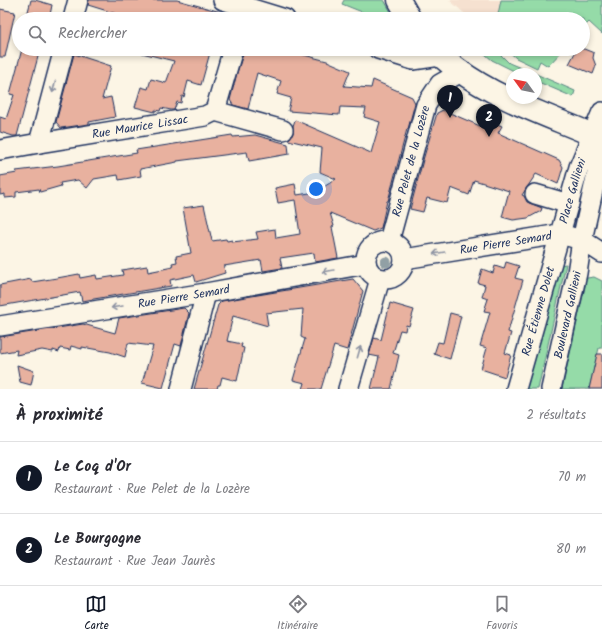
<!DOCTYPE html>
<html lang="fr">
<meta charset="utf-8">
<style>
body{margin:0;font-family:Kalam,sans-serif;background:#f7f7f7;color:#2b2b33}
.compass{position:absolute;left:506px;top:68px;width:36px;height:36px;border-radius:50%;background:#fff;box-shadow:0 2px 6px #0003;rotate:303deg}
.you{position:absolute;left:316px;top:189px;width:14px;height:14px;margin:-10px;border:3px solid #fff;border-radius:50%;background:#1a73e8;box-shadow:0 0 0 6px #1a73e833}
.badge{display:grid;place-items:center;width:26px;height:26px;border-radius:50%;background:#111827;color:#fff;font-size:13px;font-weight:700}
.pin{position:absolute;translate:-50% -33px;filter:drop-shadow(0 1px 2px #0008)}
.pin::after{content:'';position:absolute;top:21px;width:14px;height:12px;background:inherit;clip-path:polygon(0 0,100% 0,50% 100%)}
.list{margin:0;padding:0;list-style:none}
h2{display:flex;justify-content:space-between;align-items:center;height:52px;margin:0;padding:0 16px;font-size:17px}
h2 small{font-size:13px;font-weight:400;color:#7c7c81}
.list li{display:grid;grid-template-columns:26px 1fr auto;gap:12px;align-items:center;box-sizing:border-box;height:72px;padding:0 16px;border-top:1px solid #e1e1e2}
.list b{display:block;font-size:15px;white-space:nowrap}
.list p{margin:0;font-size:13px;white-space:nowrap;color:#7c7c81}
.list em{font-size:13px;font-style:normal;color:#7c7c81}
.icon{flex:none;width:22px;height:22px;fill:none;stroke:currentColor;stroke-width:2;stroke-linecap:round;stroke-linejoin:round}
.map{position:relative;flex:none;width:602px;height:389px;overflow:hidden}
.search{position:absolute;background:#fff;box-shadow:0 2px 6px #0003;left:12px;right:12px;top:12px;height:44px;display:flex;align-items:center;gap:10px;box-sizing:border-box;padding:0 14px;border-radius:22px;color:#7c7c81;font-size:15px}
.sheet{height:196px;background:#fff}
nav{display:flex;justify-content:space-around;align-items:center;box-sizing:border-box;height:56px;border-top:1px solid #e1e1e2;background:#fff;font-size:11px;color:#7c7c81}
nav a{display:grid;justify-items:center;gap:2px}
nav .on{color:#111827}
.map>svg:first-child{display:block}
</style>
<div class="map">
<svg width="602" height="389" viewBox="0 0 602 389">
<rect width="100%" height="100%" fill="#fcf5e5"/>
<filter id="ink" filterUnits="userSpaceOnUse"><feTurbulence type="fractalNoise" baseFrequency=".025" numOctaves="2"/><feDisplacementMap in="SourceGraphic" scale="8" xChannelSelector="R" yChannelSelector="G"/><feConvolveMatrix kernelMatrix="1 2 1 2 8 2 1 2 1" color-interpolation-filters="sRGB"/></filter>
<g filter="url(#ink)">
<path fill="#f6e1d0" d="M449,0H602V7L583,28V19H471Z"/>
<path fill="#95dba8" stroke="#588583" d="M344,0H384L395,19H362L367,14L342,4Z
M501,0H602V34L589,22L583,28V19H497Z
M479,49H495L509,63L535,74H520L492,60Z
M506,49H564L548,66L540,61L537,68L516,58Z
M536,74L575,91L573,97L536,81Z
M566,264L538,389H525L559,265Z
M594,277L602,281V348H599L589,389H562L587,278Z"/>
<path fill="#e8b19f" stroke="#1b2f5e" d="M31,0H35L52,5L50,15H48L47,19H26Z
M89,0H177L232,15L231,19H116L117,14L88,5Z
M0,9L15,12L5,57H0Z
M22,49H40L17,136H13L0,132V117L6,119L14,95L10,94Z
M143,49H211L201,85L188,81L184,97L182,96L181,103L177,102L174,110H171L161,108L160,111L155,110V112L135,107L141,87L148,89L151,79L166,83L174,61L142,53Z
M248,49H259L276,54L277,49H281L327,61L350,71L344,86L371,88L373,80L412,97L415,103L408,129H407L388,201H387L381,228L373,231L330,213L334,226L332,227L338,258L315,262L314,253L280,258L282,268L263,271L261,260L224,266L225,273L196,282L194,275L170,280L171,286L82,301L80,292L0,306V285L31,279L32,282L57,278L79,274L80,278L96,275L97,279L123,275L122,270L147,266L148,272L173,267L172,263L177,262L176,256L191,253L183,208L204,205L212,241L226,239L227,241L232,240V242L258,239L256,232L275,229L276,238L300,234L295,200L278,203L275,188L295,184L297,195L316,192L336,179L320,172L322,148L288,140L293,133V126L295,120L371,153L380,122L364,117L366,108L340,107L339,115L288,111L291,98L277,94L281,81L257,73L248,109L233,105L230,100L237,73L243,54Z
M577,49H584L594,53L593,58L596,66L593,74L569,64Z
M74,54L111,66L102,99L111,97L115,117L89,122V124L61,128L56,122Z
M443,110L480,126L484,118L502,126L498,133L559,160L563,167L558,184L536,174L522,195L524,196L527,202L542,208L541,211L528,218L513,220L502,217L509,191L474,180L469,195L451,188L447,203L427,198L423,212L410,209L423,160L437,113Z
M232,135L233,137L255,135L288,144L289,154L249,161L247,152L177,161V162L140,169L141,176L119,180L118,175L94,179L87,188L78,180L60,183L61,186L40,192L39,189L16,192V197L5,198V194L0,195V176L17,173L16,171L58,166L137,153L136,150Z
M506,262L519,266L515,278L523,280L508,332L511,333L505,353L511,355L505,377L481,369L487,348L480,346L490,312L484,311L488,299L482,297L485,285L478,283L482,269L493,273L495,266L504,269Z
M353,279L363,291L347,350L334,346L321,389H303L305,383L293,380L305,339L301,337L303,309L266,313L268,326L233,316L227,341L242,344L241,347L244,348L237,381L222,377L220,385H218L217,389H194L218,305L222,301Z
M390,303L414,310L409,326L406,325L405,331L400,330L393,353L399,355L391,389H371L379,357L369,355L374,338L381,340Z
M184,308L189,313L181,346L175,344L163,388L142,383L153,346L128,343L125,357L110,352L82,347V349L71,346L70,350L60,348L59,352L53,350V352L42,350L16,355L17,350L0,353V337L83,324L115,333L119,318Z
M450,313L461,316L450,359L434,354L438,342L443,343Z
M597,354H602V389H589Z
M17,365L34,371L31,385L20,382Z"/>
<g fill="none" stroke-linecap="round" stroke-linejoin="round">
<g stroke="#1b2f5e" stroke-width="22">
<g id="minor">
<path d="M223,0L285,19"/>
<path d="M73,19L78,0"/>
<path d="M378,49L413,60L440,56"/>
<path d="M215,111L283,130"/>
<path d="M39,143L64,49"/>
<path id="s1" d="M0,150L39,143L205,116L215,111L233,49"/>
<path d="M535,194L569,204"/>
<circle cx="385" cy="260" r="19"/>
<path id="s2" d="M389,241L426,105L440,84L461,72"/>
<path id="s3" d="M404,259L560,234L582,240L602,253"/>
<path id="s4" d="M0,326L206,293L366,264"/>
<path d="M181,389L206,293"/>
<path d="M348,389L380,279"/>
<path id="s5" d="M516,389L579,167L602,112"/>
<path id="s6" d="M551,389L577,273L582,240L597,173L594,138"/>
</g>
</g>
<g stroke="#1b2f5e" stroke-width="25">
<path id="major" d="M399,0L410,19
M434,49C441,57 449,63 457,69C500,101 553,117 602,139"/>
</g>
<use href="#minor" stroke="#fcf5e5" stroke-width="19"/>
<use href="#major" stroke="#fcf5e5" stroke-width="22"/>
</g>
<circle fill="#91a0a5" cx="386" cy="262" r="5.5"/>
<defs><path id="oneway-shaft" d="M-6 0H5M1.5-3L5.5 0L1.5 3" fill="none" stroke-width="1.6" stroke-linecap="round" stroke-linejoin="round"/></defs>
<g stroke="#8c92a2">
<use href="#oneway-shaft" transform="translate(54 87) rotate(105)"/>
<use href="#oneway-shaft" transform="translate(439 253) rotate(171)"/>
<use href="#oneway-shaft" transform="translate(328 271) rotate(170)"/>
<use href="#oneway-shaft" transform="translate(117 307) rotate(171)"/>
<use href="#oneway-shaft" transform="translate(359 352) rotate(-74)"/>
</g>
</g>
<g text-anchor="middle" dominant-baseline="central" stroke-width="3" stroke-linejoin="round" paint-order="stroke">
<g font-size="12" fill="#1b2f5e" stroke="#fcf5e5">
<text stroke="none"><textPath href="#s1" startOffset="142">Rue Maurice Lissac</textPath></text>
<text stroke="none"><textPath href="#s2" startOffset="83">Rue Pelet de la Lozère</textPath></text>
<text stroke="none"><textPath href="#s5" startOffset="206">Place Gallieni</textPath></text>
<text stroke="none"><textPath href="#s3" startOffset="103">Rue Pierre Semard</textPath></text>
<text stroke="none"><textPath href="#s4" startOffset="186">Rue Pierre Semard</textPath></text>
<text stroke="none"><textPath href="#s5" startOffset="81">Rue Étienne Dolet</textPath></text>
<text stroke="none"><textPath href="#s6" startOffset="76">Boulevard Gallieni</textPath></text>
</g>
</g>
</svg>
<svg class="compass" viewBox="-18 -18 36 36"><path d="M0-13l5 13h-10z" fill="#e53935"/><path d="M0 13l5-13h-10z" fill="#7c7c81"/></svg>
<div class="you"></div>
<div class="pin badge" style="left:450px;top:118px">1</div>
<div class="pin badge" style="left:489px;top:137px">2</div>
<div class="search"><svg class="icon" aria-label="search" viewBox="0 0 24 24"><circle cx="10" cy="10" r="6"/><path d="M15 15l6 6"/></svg>Rechercher</div>
</div>
<section class="sheet">
<h2>À proximité<small>2 résultats</small></h2>
<ul class="list">
<li><span class="badge">1</span><div><b>Le Coq d'Or</b><p>Restaurant · Rue Pelet de la Lozère</p></div><em>70 m</em></li>
<li><span class="badge">2</span><div><b>Le Bourgogne</b><p>Restaurant · Rue Jean Jaurès</p></div><em>80 m</em></li>
</ul>
</section>
<nav>
<a class="on"><svg class="icon" aria-label="map" viewBox="0 0 24 24"><path d="M3 6l6-2 6 2 6-2v14l-6 2-6-2-6 2zM9 4v14M15 6v14"/></svg>Carte</a>
<a><svg class="icon" aria-label="directions" viewBox="0 0 24 24"><path d="M12 3l9 9-9 9-9-9zM9 14v-3h6M13 9l2 2-2 2"/></svg>Itinéraire</a>
<a><svg class="icon" aria-label="saved" viewBox="0 0 24 24"><path d="M7 4h10v16l-5-4-5 4z"/></svg>Favoris</a>
</nav>
